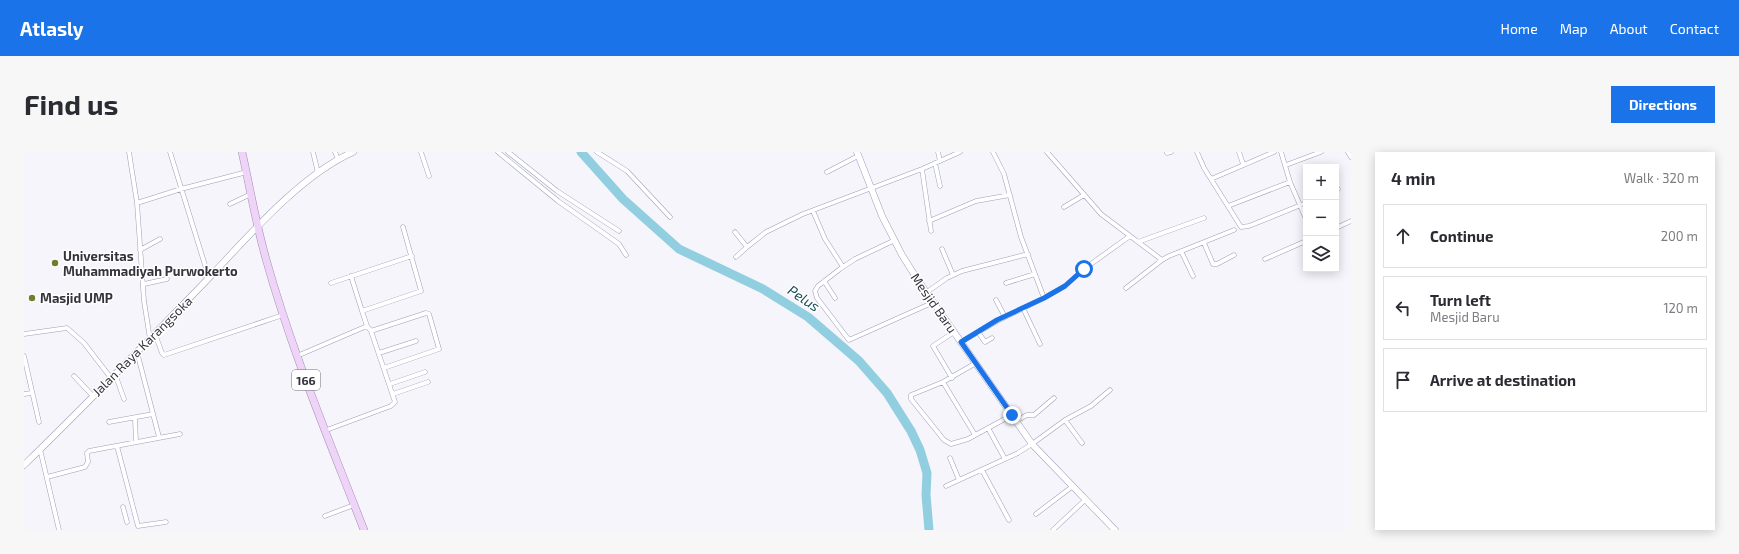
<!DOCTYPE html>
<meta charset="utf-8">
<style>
body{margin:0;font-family:"Exo 2",sans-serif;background:#f7f7f7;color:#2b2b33}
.controls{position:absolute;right:12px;top:12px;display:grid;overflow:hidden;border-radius:0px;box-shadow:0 2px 10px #0003}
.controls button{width:36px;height:36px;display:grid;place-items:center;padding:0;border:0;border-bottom:1px solid #e1e1e2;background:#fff;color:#2b2b33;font:20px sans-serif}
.stop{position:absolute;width:12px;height:12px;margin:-9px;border:3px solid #1a73e8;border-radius:50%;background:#fff}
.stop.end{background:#1a73e8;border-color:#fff;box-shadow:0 1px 4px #0008}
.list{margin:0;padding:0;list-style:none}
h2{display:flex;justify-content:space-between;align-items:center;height:52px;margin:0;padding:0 16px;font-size:17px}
h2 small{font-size:13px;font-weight:400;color:#7c7c81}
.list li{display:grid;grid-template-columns:26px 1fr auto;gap:12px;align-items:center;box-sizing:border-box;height:64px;margin:0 8px 8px;padding:0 8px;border:1px solid #e1e1e2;border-radius:0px}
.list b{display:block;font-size:15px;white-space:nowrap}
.list p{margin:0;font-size:13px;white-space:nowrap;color:#7c7c81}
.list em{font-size:13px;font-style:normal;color:#7c7c81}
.icon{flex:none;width:22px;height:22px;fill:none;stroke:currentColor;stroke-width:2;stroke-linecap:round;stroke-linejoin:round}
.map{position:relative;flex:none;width:1327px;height:378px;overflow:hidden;border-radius:0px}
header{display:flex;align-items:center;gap:24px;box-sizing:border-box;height:56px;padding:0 20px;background:#1a73e8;color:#fff}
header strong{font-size:19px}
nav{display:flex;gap:22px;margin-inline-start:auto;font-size:14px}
.intro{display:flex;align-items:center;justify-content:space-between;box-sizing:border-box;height:96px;padding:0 24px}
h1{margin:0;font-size:28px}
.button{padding:10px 18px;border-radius:0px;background:#1a73e8;color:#fff;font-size:14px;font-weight:700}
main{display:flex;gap:24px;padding:0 24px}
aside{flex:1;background:#fff;border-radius:0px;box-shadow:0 2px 10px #0003}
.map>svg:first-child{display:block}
</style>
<header>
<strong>Atlasly</strong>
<nav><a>Home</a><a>Map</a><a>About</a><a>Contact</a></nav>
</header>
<div class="intro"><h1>Find us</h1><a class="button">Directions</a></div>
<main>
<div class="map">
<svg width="1327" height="378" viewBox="0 0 1327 378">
<rect width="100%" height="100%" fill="#f5f5fb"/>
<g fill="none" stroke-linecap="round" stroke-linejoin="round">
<path stroke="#90cee0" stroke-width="9" d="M557,0L599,47L655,97L739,137L784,165L835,209L863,241L887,279L896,298L903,321L902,343L905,378"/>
<g stroke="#9e9fb9" stroke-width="5">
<path id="street" d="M105,0L113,51L120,149L126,187
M146,0L185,126
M289,0L294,21
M311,0L314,7
M397,0L405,24
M474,0L534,49L595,92L602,103
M484,0L533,39L595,79
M573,0L603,19L646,65
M914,0L916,9
M969,0L980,22L997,85L1020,146
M1023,0L1077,62L1138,108L1145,104L1210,78
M1173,0L1180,16L1217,75L1225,74L1282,51
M1215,0L1219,12
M1257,0L1266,30L1282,67
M1324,0L1327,5
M1143,1L1147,0
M911,11L916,34
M1262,13L1297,0
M898,17L907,79
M803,20L834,4
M1187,27L1250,0
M1312,38L1314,37
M113,51L157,37L223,20
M206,52L227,42
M1204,54L1266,30
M1040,55L1060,43
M789,59L801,87L819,115
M905,69L952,49L986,43
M1312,76L1327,69
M711,80L723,95L712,105
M871,88L831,107L816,117L794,134L791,139L793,146L825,188L910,150
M1114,90L1180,66
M1180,91L1189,112H1193L1210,103
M723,95L742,80L779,62L898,17L936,0
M918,97L929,123
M116,98L136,87
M1157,99L1169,124
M1241,107L1282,89
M327,124L338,159
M800,129L811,146
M307,131L388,104
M982,131L1011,122
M120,132L143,127
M1102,136L1138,108
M903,140L923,126L938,119L1004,102
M972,148L981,165
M999,156L1016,192
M343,174L338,159L397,139L379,75
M347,179L402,161L405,162L415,197L360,216
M954,180L961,190L968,186
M0,182L43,176L60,191L87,226
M131,182L138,201L140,203L259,163
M937,190L973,169L1020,146L1041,134L1060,117L1106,84
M113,200L135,285
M355,201L392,189
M0,204L15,270
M273,204L343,174L347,179L370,247L371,250L367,254L300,279
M952,211L919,230L887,243V247L920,288L927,292L944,287L988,263
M91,222L100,247
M50,224L69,244
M928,226L909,194L930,180
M919,230L951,283
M366,232L401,220
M0,242L8,241
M369,242L404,230
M111,266L112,290
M1041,268L1058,291
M992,269L1003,263H1010L1030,246
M85,270L129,262
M964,276L981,307
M93,294L114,374L142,370
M16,297L35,378
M926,306L935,328
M958,318L985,368
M23,325L61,315L64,310L63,301L65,299L156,282
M922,334L994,301L1008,292L1041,268L1067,254L1086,238
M99,355L103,370
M1012,362L1049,334
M301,364L330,353
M1029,378L1061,348"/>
</g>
<g stroke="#9e9fb9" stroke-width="7">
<path id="secondary" d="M833,0L858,64L878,103L893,127L1008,292L1091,378
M0,313C62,253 122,191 182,129C222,87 275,24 329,0"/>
</g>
<g stroke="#a689b3" stroke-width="8">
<path id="primary" d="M218,0C226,36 232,72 242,107C268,200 305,288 340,378"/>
</g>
<use href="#street" stroke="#fff" stroke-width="4"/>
<use href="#secondary" stroke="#fff" stroke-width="6"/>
<use href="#primary" stroke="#eed4f7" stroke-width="7"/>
</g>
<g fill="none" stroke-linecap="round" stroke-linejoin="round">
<path stroke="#1a73e8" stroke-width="5" d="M988,263L937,190L973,168L1020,146L1041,134L1060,117"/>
</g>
<g fill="#707e2c" stroke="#fff" stroke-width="1.5">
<circle cx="31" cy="111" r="4"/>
<circle cx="8" cy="146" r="4"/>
</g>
<g text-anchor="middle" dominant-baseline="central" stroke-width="3" stroke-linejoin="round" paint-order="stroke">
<rect fill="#fff" stroke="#717178" stroke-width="1" x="268" y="218" width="28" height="20" rx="3"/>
<g font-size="12" font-weight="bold" fill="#34343e">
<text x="282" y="228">166</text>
</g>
<g font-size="13" font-weight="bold" fill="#34343e" stroke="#fff" text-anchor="start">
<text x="39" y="104">Universitas<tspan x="39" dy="15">Muhammadiyah Purwokerto</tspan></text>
<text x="16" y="146">Masjid UMP</text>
</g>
<g font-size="13" fill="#34343e" stroke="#fff">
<text transform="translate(910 151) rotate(55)">Mesjid Baru</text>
<text transform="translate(118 194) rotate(-45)">Jalan Raya Karangsoka</text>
</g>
<g font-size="14" font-style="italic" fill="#184d5a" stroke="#fff">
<text transform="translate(780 146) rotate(34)">Pelus</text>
</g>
</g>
</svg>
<div class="controls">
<button>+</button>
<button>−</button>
<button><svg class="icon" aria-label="layers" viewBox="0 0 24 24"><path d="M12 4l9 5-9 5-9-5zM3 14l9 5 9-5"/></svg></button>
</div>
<div class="stop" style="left:1060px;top:117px"></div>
<div class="stop end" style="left:988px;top:263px"></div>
</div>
<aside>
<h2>4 min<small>Walk · 320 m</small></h2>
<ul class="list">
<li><svg class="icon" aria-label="ahead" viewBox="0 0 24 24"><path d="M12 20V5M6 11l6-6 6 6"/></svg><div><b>Continue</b></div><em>200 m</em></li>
<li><svg class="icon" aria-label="left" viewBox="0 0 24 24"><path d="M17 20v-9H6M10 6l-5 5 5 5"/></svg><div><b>Turn left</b><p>Mesjid Baru</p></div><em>120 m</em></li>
<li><svg class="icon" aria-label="arrive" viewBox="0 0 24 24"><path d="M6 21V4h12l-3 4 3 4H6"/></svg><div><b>Arrive at destination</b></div></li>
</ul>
</aside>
</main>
